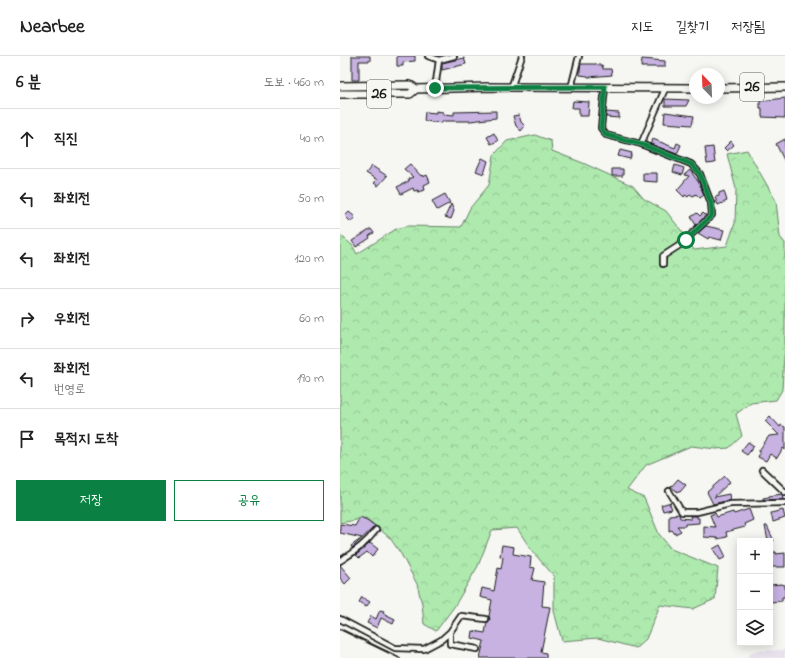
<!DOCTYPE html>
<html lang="ko">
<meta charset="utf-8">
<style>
body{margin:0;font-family:"Indie Flower","Poor Story",sans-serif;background:#f2f2f2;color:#222}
.controls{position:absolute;right:12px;bottom:12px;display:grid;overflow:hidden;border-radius:0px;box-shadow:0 2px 10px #0003}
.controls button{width:36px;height:36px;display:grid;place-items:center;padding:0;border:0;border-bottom:1px solid #e0e0e0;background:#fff;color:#222;font:20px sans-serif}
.compass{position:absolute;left:349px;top:12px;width:36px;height:36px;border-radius:50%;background:#fff;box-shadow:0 2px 10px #0003;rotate:337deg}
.stop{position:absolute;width:12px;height:12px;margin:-9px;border:3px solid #0b8043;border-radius:50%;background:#fff}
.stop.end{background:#0b8043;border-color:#fff;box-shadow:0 1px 4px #0008}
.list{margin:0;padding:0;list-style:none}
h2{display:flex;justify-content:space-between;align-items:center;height:52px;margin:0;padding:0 16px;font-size:17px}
h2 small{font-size:13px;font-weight:400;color:#767676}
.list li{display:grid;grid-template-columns:26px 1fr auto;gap:12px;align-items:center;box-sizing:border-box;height:60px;padding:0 16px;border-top:1px solid #e0e0e0}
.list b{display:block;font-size:15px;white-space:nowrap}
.list p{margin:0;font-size:13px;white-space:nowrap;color:#767676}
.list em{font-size:13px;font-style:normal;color:#767676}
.actions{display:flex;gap:8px;padding:12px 16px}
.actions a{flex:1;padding:9px 0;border:1px solid #0b8043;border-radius:0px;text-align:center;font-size:14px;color:#0b8043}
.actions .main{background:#0b8043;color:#fff}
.icon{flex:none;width:22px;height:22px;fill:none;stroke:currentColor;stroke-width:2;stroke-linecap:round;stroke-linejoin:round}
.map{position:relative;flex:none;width:445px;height:602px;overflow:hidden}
header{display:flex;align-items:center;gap:24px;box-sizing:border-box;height:56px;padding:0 20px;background:#fff;border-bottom:1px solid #e0e0e0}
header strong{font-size:19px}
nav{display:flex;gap:22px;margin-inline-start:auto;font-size:14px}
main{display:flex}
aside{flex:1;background:#fff}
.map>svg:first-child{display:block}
</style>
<header>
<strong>Nearbee</strong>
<nav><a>지도</a><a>길찾기</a><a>저장됨</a></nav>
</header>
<main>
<aside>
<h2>6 분<small>도보 · 460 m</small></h2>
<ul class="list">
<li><svg class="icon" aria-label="ahead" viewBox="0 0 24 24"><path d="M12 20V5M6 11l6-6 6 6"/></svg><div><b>직진</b></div><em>40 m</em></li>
<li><svg class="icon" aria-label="left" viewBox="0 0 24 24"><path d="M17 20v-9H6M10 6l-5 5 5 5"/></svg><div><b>좌회전</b></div><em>50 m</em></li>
<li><svg class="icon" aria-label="left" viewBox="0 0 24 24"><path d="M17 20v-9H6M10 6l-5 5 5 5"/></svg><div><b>좌회전</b></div><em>120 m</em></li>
<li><svg class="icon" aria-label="right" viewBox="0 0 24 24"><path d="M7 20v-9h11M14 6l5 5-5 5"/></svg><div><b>우회전</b></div><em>60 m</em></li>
<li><svg class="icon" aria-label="left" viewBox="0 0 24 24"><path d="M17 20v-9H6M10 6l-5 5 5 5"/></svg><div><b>좌회전</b><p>번영로</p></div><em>190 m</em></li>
<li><svg class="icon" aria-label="arrive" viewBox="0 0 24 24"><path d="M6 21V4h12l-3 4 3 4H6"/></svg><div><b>목적지 도착</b></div></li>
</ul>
<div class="actions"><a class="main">저장</a><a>공유</a></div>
</aside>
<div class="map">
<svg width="445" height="602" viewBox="0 0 445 602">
<defs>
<pattern id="forest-crowns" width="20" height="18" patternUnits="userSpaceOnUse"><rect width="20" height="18" fill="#aee9ae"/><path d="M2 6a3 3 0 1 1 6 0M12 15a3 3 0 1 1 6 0" fill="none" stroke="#95c795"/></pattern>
</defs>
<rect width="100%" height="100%" fill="#f6f6f2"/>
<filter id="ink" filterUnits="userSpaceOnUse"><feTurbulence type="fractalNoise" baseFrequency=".025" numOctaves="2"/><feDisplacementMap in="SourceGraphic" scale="8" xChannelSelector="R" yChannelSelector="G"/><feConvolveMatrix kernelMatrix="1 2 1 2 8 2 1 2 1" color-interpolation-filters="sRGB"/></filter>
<g filter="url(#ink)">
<path fill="#e8e2ed" d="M445,594V602H406L414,595Z"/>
<path fill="url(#forest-crowns)" stroke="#658265" d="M195,79L211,85L212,95L243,107L293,130L304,143L326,155L347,182L354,194L387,190L395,167L396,133L387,98L407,94L436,145L440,181L445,187V297L444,300L442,334L436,344L411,347L396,358L402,380L389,392L376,393L351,390L306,409L287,434L304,442L319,478L331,493L378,512L375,543L353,553L320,549L306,583L296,592L258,582L222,585L214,555V520L192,495L177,472L152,474L138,510L114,551L96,575L84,568L82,548L77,528L61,498L50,482L26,462L0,467V179L12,189L17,198L56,173L67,170L121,171L130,152L149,129L154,99L167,85Z"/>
<path fill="#c7b2e2" stroke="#1c1c1c" d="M12,0H30V5H19V24H12Z
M57,0H75V5L63,6V10H57Z
M124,2L126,8L102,14V7Z
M302,3L325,5V11H301Z
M241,8H257L258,9H262L263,13H271L272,19L248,21V20L240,19V13Z
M445,42V62L422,61V52H420V45Z
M325,43L349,44L346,50H325Z
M233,45L249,46L248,60H239V52H232Z
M96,55L103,56V58L114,59V56L156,55V62L130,65H102V67L84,65L85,56L96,57Z
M266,56L279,57V62L266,61Z
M325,56L354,60L352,69L324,67Z
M179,59L181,66L185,70L181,75L176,70L173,60Z
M154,77L158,85L151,88L147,81Z
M313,83L335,92L337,87L341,89L337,98L310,88Z
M445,83V106L436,88Z
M391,85L394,89L387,95L384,92Z
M373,91L375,107L367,108L365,92Z
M280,94L292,97L290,103L278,100Z
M142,102L148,105L144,118L136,115Z
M70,108L81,120L82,119L83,121L87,119L90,126L84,129L85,134L78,136V134L74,135L73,132L61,138L57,131L69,125L68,123L73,121L64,113Z
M335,109L344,112L342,119L333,116Z
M32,110L47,120L38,130L34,127L37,124L26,117Z
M272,113H283V120H272Z
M350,114L359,127L364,139L360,142L356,138L353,140L350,138L348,141L345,139L344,141L337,134L349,120L344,119Z
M303,117H317V126L303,125Z
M384,135L387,145L378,149L375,141L379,140V137Z
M105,138L110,147L97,154L92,145Z
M111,148L114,155L111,163L105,161Z
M9,156L15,161L11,166L5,160Z
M357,157L360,160L363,157L366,160L356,169L351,161Z
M366,170L384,174L381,184L369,181L368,183L358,177Z
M31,173L34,177L29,180L30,182L16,191L12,185Z
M430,360L440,371L441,369L445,371V394L443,392L437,402L430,398L426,405L418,401L420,397L418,396L429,380L439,379L425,365Z
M408,386L414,390L407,399L401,395Z
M385,420L390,426L374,441L389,438L390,444L373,448L367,436Z
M338,423L346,429L340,436H338L331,431Z
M442,438L443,443L423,444V442L429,441V440Z
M331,446L329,449L330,448L332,453L323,455L321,449Z
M409,453L413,464L404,468L405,471L386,476L387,481L377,483V482L364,481V470L375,471L370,459L375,457L377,461L393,456L394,458Z
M443,454L445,462L433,466L431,457Z
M339,458L340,462L351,463L350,460H357V462H359V467L345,468V470H337L341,475L335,478L332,474L329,475V459Z
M20,461L27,464L35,470L12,492L11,490L22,482L0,477V468L15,470Z
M425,470H427L434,485H428Z
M30,487L38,493L32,501L27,496L19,502L16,499Z
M162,489L174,491L173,498L191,501L190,511L195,512L192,524L204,526L202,550L210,551L201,596L206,597V602H140L144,585L132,582L133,575L145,577L147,566L150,564L149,560L152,544L140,541L142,532L154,535L158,512L161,513L163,501L160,500Z
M380,489L386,501L380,504L373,493Z
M430,496H436V498L445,497V511H430Z
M0,509L11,522L5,528L0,522Z
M441,528L445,529V541H442V545L430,546V529Z
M22,541L30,546L26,551L19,546Z
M40,554L44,555L43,557L55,563L53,568L41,562L37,572L27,567L31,560L36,563Z"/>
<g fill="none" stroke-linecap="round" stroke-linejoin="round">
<g stroke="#1c1c1c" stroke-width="8">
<path id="street" d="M88,0L99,4L95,33
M99,4L114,0
M265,31L261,72L266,79L301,88L351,108L360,118L371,147L372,159L340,189L323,200V208
M171,32L182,0
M231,32L239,0
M301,88L325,33
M422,414L445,436
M329,435L342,456H357L390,448L445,447
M0,505C15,495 25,489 36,474
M0,563L55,592L84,593L101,584L110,576V588L137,593
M110,576L121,560L146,563"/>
</g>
<g stroke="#1c1c1c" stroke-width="10">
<path id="primary" d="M0,30L70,29L76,33L149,31L355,32
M379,32L445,31
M0,38H70L76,33"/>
</g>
<use href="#street" stroke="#f6f6f2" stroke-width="4.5"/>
<use href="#primary" stroke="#f6f6f2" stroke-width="7"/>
<path stroke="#1c1c1c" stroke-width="2" d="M0,573L60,602"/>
</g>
</g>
<g fill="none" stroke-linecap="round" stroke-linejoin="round" filter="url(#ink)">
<path stroke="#0b8043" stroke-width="5" d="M95,32L265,31L261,72L266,79L301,88L351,108L360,118L371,147L372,159L346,184"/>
</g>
<g text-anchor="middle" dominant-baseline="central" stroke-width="3" stroke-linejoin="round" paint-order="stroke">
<g fill="#f6f6f2" stroke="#5d5d5c" stroke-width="1">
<rect x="400" y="17" width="24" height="28" rx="3"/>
<rect x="27" y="24" width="24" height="28" rx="3"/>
</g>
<g font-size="16" font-weight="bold" fill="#1c1c1c">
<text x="412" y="31">26</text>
<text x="39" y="38">26</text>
</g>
</g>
</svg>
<div class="controls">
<button>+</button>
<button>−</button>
<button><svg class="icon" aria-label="layers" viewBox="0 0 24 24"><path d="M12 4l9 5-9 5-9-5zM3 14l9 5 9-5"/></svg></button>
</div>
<svg class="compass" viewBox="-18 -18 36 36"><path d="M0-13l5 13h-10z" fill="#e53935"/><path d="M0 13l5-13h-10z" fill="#767676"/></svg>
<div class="stop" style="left:346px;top:184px"></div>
<div class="stop end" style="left:95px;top:32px"></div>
</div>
</main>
